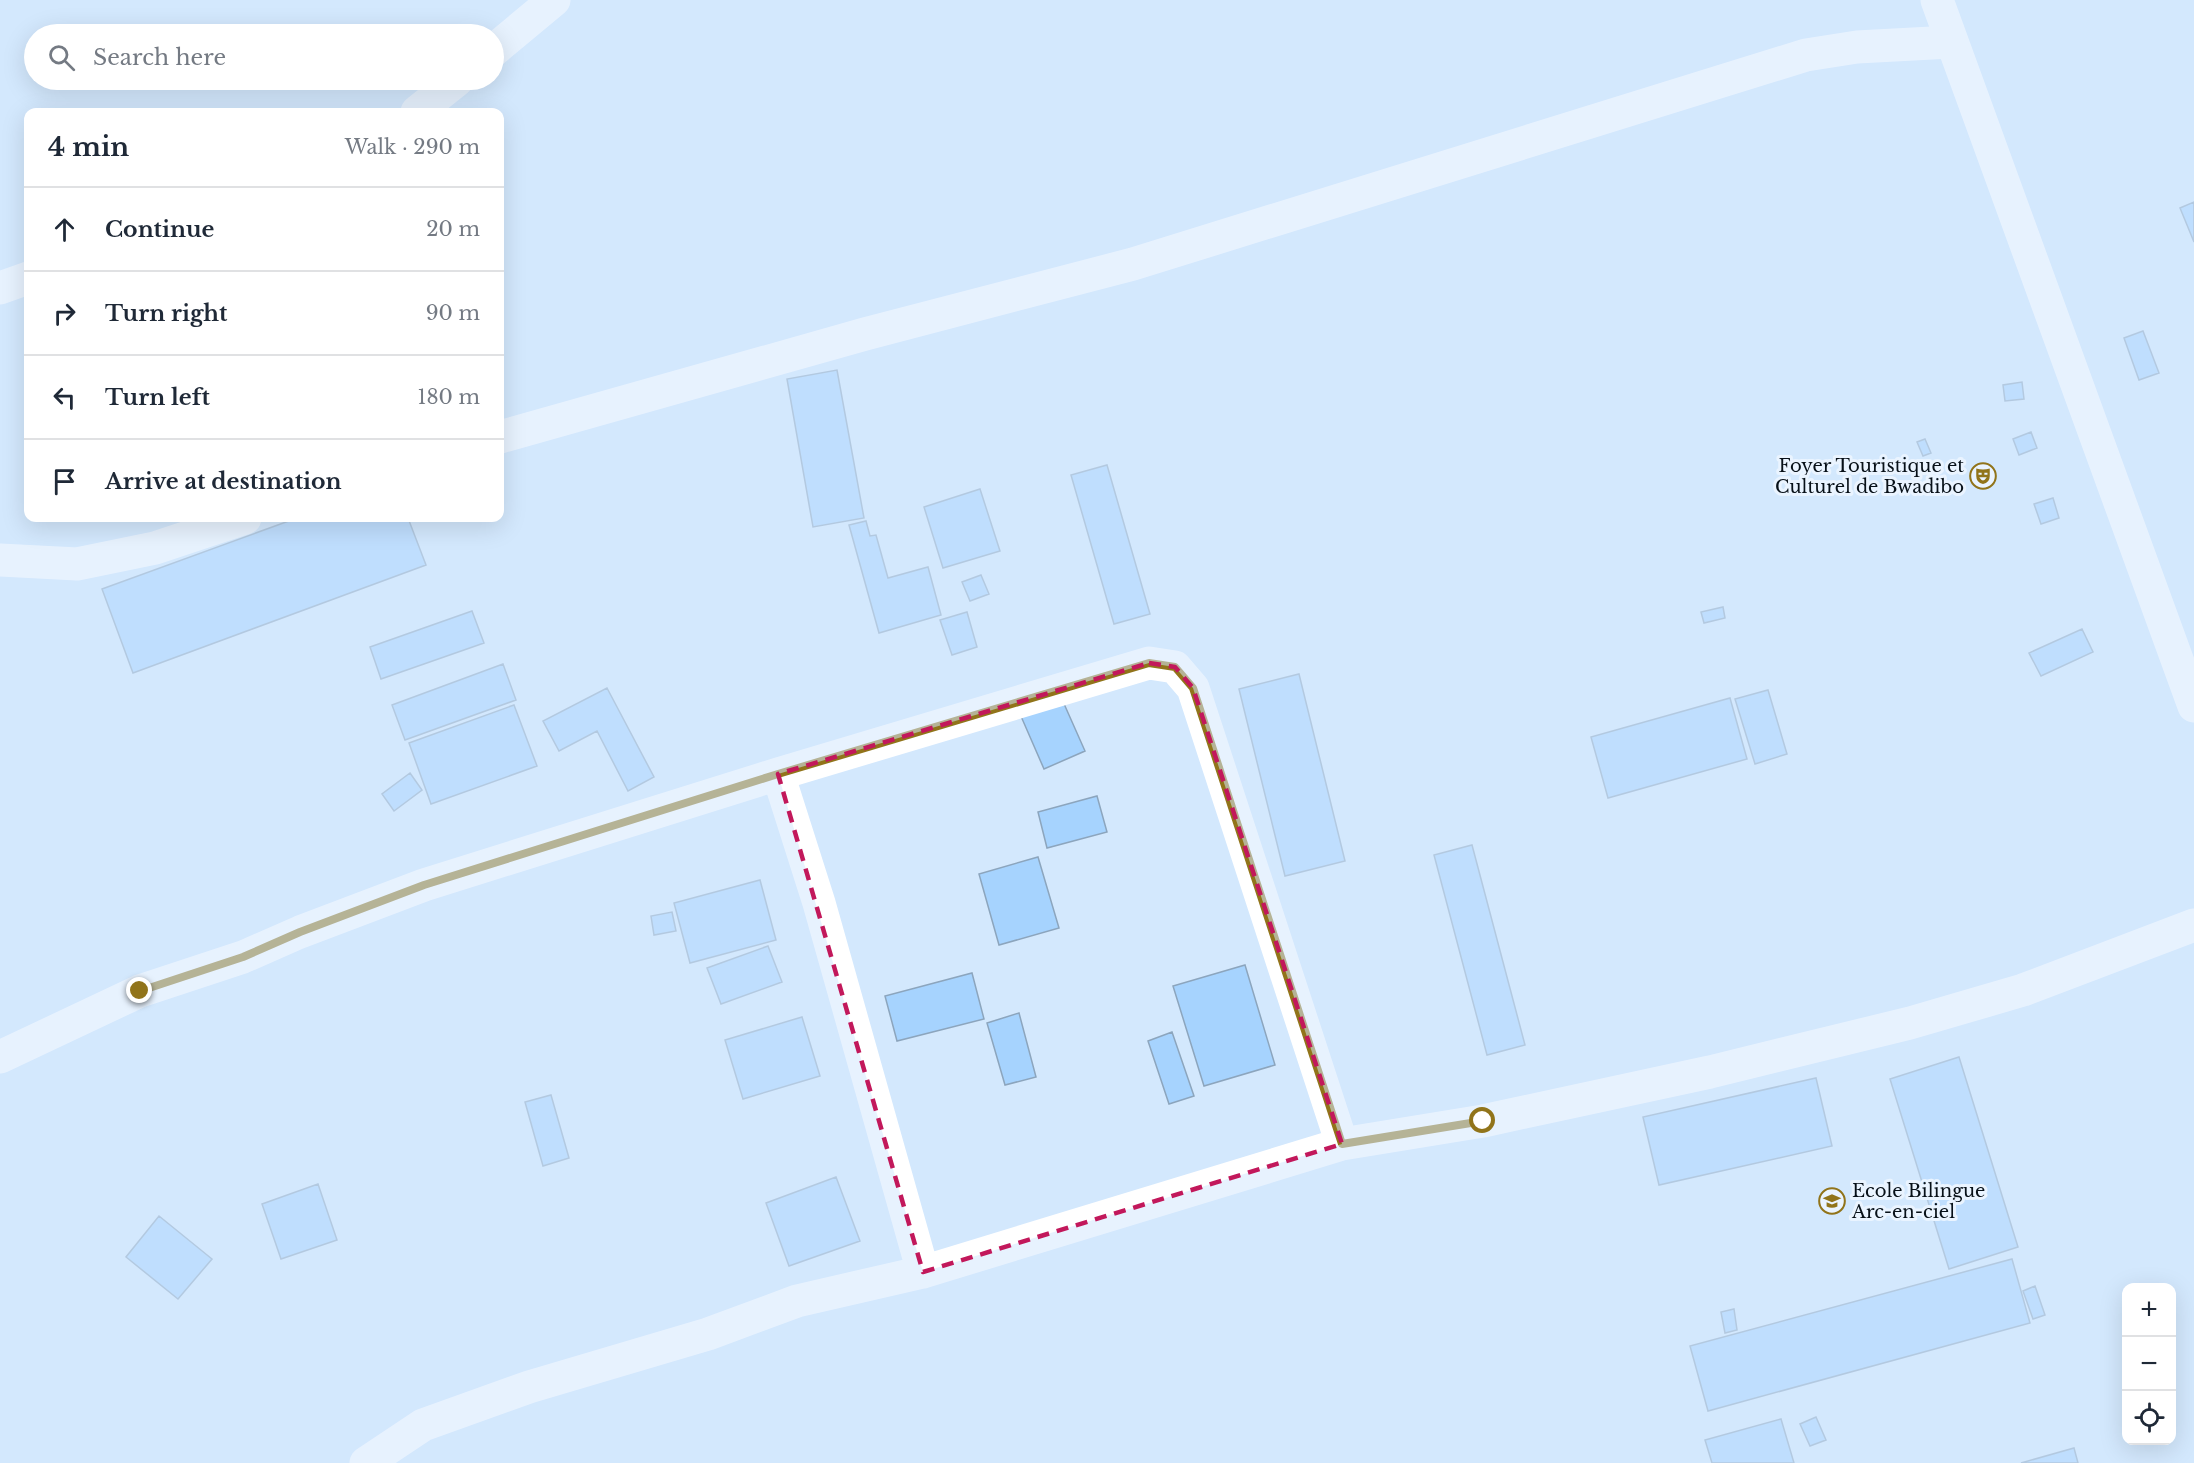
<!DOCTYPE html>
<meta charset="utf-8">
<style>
body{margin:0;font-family:"Libre Baskerville",serif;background:#f6f6f7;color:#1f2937}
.controls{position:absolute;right:18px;bottom:18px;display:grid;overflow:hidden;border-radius:12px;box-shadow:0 6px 24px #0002}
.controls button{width:54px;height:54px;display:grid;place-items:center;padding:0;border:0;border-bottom:2px solid #e0e1e3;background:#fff;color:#1f2937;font:30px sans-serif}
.stop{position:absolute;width:18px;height:18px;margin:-14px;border:4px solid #91741a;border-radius:50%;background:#fff}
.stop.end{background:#91741a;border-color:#fff;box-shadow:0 2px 6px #0008}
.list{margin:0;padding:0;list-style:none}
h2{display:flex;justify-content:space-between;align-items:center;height:78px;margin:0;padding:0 24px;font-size:26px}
h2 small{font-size:20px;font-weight:400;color:#747a83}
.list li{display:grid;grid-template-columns:39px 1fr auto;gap:18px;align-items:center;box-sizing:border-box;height:84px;padding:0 24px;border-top:2px solid #e0e1e3}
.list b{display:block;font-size:22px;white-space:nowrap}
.list em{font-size:20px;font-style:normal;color:#747a83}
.icon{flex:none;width:33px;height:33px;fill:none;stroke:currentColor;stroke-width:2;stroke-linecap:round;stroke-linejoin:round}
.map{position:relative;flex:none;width:2194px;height:1463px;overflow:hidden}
.search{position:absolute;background:#fff;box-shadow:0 6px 24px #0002;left:24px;top:24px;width:480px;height:66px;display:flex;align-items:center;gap:15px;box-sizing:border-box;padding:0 21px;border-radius:33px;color:#747a83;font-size:22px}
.panel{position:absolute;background:#fff;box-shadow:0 6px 24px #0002;left:24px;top:108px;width:480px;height:414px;border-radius:12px}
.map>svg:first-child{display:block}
</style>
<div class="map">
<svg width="2194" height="1463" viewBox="0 0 2194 1463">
<rect width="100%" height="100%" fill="#d3e8fd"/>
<path fill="#a6d3fe" stroke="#8ca5bd" stroke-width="1.5" d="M2194,202V242L2180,208Z
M2143,331L2159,373L2139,380L2124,338Z
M837,370L864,518L813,527L787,379Z
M2022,382L2024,399L2005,401L2003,385Z
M2031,432L2037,448L2019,455L2013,439Z
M1925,439L1931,453L1923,456L1917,442Z
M1107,465L1150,614L1114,624L1071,475Z
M980,489L1000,551L943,568L924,507Z
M2053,498L2059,518L2041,524L2034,504Z
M297,518H408L426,565L133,673L102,589Z
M866,521L870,536L876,535L888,578L928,567L941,615L879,633L849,525Z
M981,575L989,594L970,601L962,582Z
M1723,607L1725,618L1704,623L1701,612Z
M472,611L484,643L381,679L370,647Z
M967,612L977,647L952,655L940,620Z
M2082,629L2093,652L2041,676L2029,653Z
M503,664L516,700L405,740L392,705Z
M1299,674L1345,861L1285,876L1239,689Z
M607,688L654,777L628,791L597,731L559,751L543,721Z
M1768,690L1787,754L1755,764L1735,699Z
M1061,697L1085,751L1044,769L1020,714Z
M1730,698L1747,759L1608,798L1591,737Z
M514,705L537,766L431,804L409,743Z
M410,773L422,790L394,811L382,794Z
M1097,796L1107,832L1047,848L1038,812Z
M1472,845L1525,1045L1487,1055L1434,855Z
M1038,857L1059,928L999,945L979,874Z
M760,880L776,940L690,963L674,903Z
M672,912L676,931L654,935L651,916Z
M768,946L782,982L721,1004L707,968Z
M1245,965L1275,1065L1204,1086L1173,986Z
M972,973L984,1019L897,1041L885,996Z
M1019,1013L1036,1077L1005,1085L987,1023Z
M802,1017L820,1076L743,1099L725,1040Z
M1172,1032L1194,1096L1169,1104L1148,1041Z
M1959,1057L2018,1247L1949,1269L1890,1079Z
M1816,1078L1832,1146L1659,1185L1643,1117Z
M551,1095L569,1158L543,1166L525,1102Z
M836,1177L860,1241L789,1266L766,1203Z
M318,1184L337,1240L281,1259L262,1204Z
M159,1216L212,1259L178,1299L126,1257Z
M2012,1259L2030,1323L1708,1411L1690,1346Z
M2035,1286L2045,1315L2033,1319L2023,1291Z
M1734,1309L1737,1330L1725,1333L1721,1312Z
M1816,1417L1826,1440L1810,1446L1800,1424Z
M1781,1419L1794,1463H1712L1705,1440Z
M2074,1448L2078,1463H2021Z"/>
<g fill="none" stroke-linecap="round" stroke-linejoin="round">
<path stroke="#fff" stroke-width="33" d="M494,50L554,0
M417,112L457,80
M0,288L28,278
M500,437L865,334L1133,264L1806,55L1857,47L1951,42
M0,560L77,564L155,548L245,518
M778,774L819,903L923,1272
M0,1057L140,991L243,957L300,932L424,885L778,774L1149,663L1175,667L1193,688L1342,1144
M366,1463L423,1425L529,1387L708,1334L797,1301L923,1272L1342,1144L1483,1121L1710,1072L1910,1023L2023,990L2194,925"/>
<path stroke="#fff" stroke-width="33" d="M1937,0L2194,706"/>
</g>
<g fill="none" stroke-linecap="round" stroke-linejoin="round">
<path stroke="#91741a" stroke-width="8" d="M140,991L243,957L300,932L424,885L778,774L1149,663L1175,667L1193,688L1342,1144L1483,1121"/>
</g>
<path d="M0 0H2194V1463H0ZM1149,663L1175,667L1193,688L1342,1144L923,1272L778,774Z" fill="#d3e8fd" fill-opacity=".55" fill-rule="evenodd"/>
<path fill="none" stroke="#c2185b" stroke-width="4.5" stroke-dasharray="12 8" stroke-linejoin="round" d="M1149,663L1175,667L1193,688L1342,1144L923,1272L778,774Z"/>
<defs>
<g id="theatre-ring" transform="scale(1.35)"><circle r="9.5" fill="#eaf4ff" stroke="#91741a" stroke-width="1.5"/><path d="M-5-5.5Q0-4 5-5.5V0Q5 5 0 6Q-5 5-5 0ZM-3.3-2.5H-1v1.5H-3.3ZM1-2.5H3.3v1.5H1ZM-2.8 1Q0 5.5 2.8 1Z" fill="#91741a"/></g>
<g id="school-ring" transform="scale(1.35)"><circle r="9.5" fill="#eaf4ff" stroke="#91741a" stroke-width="1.5"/><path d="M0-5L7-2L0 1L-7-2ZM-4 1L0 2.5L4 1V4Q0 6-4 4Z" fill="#91741a"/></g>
</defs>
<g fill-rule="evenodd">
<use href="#theatre-ring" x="1983" y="476"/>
<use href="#school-ring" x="1832" y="1201"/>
</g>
<g text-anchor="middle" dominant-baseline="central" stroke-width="6" stroke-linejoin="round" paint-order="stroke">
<g font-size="18" fill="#071018" stroke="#eaf4ff" text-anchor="end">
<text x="1964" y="466">Foyer Touristique et<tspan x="1964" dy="21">Culturel de Bwadibo</tspan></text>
<text x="1852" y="1191" text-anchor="start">Ecole Bilingue<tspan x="1852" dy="21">Arc-en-ciel</tspan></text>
</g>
</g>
</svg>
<div class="controls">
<button>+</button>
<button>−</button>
<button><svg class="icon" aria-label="locate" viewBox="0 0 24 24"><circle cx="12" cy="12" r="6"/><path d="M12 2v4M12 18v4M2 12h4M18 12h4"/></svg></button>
</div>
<div class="stop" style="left:1483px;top:1121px"></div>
<div class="stop end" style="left:140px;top:991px"></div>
<div class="search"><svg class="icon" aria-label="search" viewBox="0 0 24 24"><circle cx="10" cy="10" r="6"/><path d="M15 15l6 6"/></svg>Search here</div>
<section class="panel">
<h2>4 min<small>Walk · 290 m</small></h2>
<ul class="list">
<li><svg class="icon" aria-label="ahead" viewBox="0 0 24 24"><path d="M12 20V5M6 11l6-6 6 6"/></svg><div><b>Continue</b></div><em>20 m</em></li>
<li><svg class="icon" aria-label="right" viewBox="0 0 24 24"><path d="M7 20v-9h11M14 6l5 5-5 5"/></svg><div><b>Turn right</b></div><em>90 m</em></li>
<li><svg class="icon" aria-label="left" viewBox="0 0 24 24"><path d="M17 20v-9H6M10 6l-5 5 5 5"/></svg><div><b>Turn left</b></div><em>180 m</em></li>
<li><svg class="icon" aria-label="arrive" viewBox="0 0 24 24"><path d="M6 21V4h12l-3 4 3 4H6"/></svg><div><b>Arrive at destination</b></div></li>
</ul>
</section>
</div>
